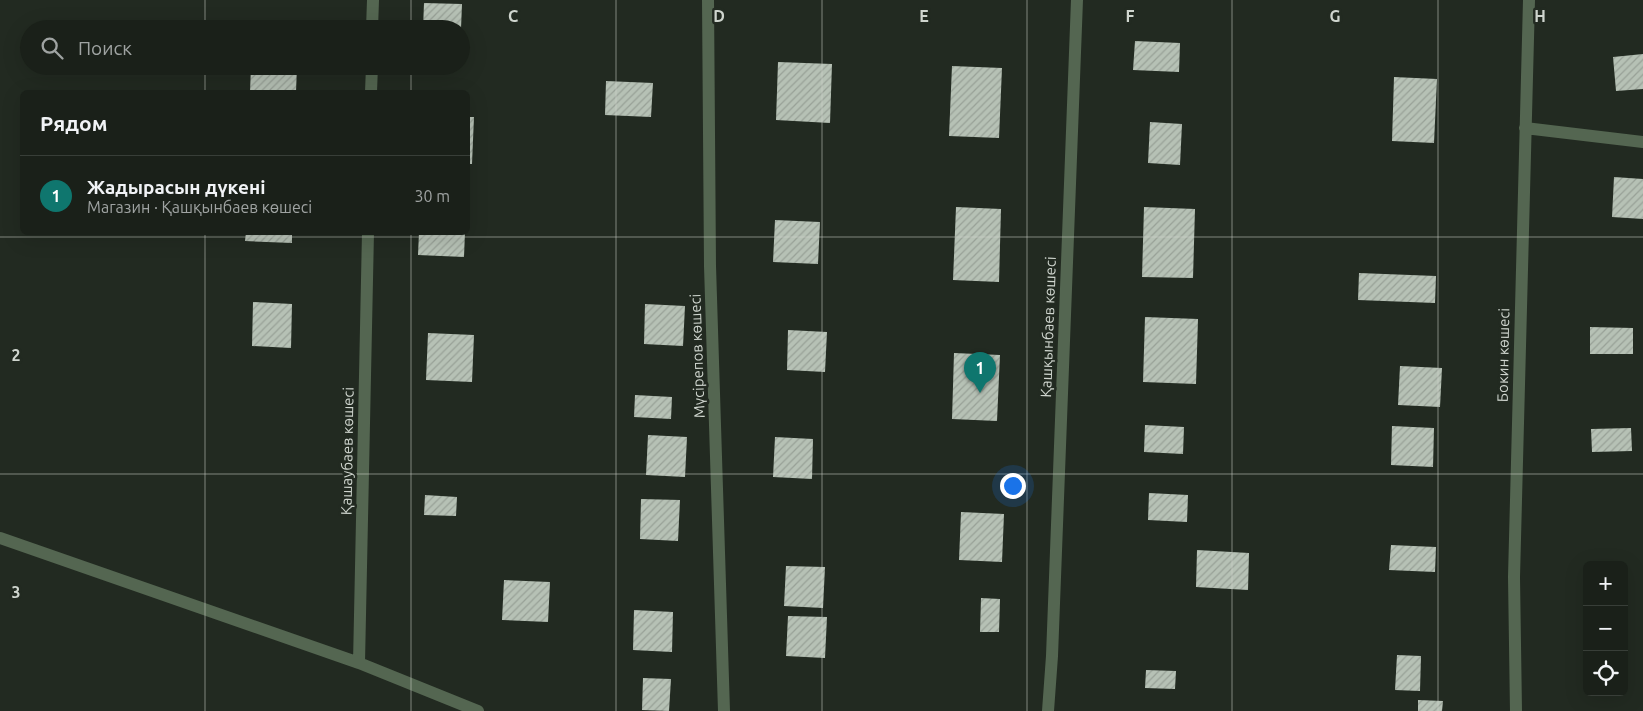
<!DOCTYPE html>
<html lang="ru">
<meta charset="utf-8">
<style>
body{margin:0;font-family:Ubuntu,sans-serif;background:#272d26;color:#f1f3f6}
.controls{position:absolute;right:15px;bottom:15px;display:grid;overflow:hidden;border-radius:8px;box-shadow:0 5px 20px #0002}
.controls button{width:45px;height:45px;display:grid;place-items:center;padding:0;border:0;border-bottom:1px solid #383e38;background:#1a2019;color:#f1f3f6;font:25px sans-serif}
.you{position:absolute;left:1012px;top:485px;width:18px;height:18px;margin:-12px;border:4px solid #fff;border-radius:50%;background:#1a73e8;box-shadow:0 0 0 8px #1a73e833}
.badge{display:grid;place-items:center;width:32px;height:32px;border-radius:50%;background:#0f766e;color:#fff;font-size:16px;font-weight:700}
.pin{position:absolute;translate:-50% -41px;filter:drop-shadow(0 1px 2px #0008)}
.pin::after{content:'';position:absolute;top:26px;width:18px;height:15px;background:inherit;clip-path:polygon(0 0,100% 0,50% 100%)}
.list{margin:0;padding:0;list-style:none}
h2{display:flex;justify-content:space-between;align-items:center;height:65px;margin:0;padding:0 20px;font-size:21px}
h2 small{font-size:16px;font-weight:400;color:#9fa3a2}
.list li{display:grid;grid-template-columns:32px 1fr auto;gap:15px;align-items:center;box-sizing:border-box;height:80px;padding:0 20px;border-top:1px solid #383e38}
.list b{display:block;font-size:19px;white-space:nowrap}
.list p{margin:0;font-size:16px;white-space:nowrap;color:#9fa3a2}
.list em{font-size:16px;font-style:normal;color:#9fa3a2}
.icon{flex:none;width:28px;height:28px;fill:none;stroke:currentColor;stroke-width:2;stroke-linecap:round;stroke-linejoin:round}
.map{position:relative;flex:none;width:1643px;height:711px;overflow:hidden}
.search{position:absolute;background:#1a2019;box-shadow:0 5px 20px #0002;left:20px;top:20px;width:450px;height:55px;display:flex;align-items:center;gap:12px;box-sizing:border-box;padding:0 18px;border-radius:28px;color:#9fa3a2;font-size:19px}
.panel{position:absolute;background:#1a2019;box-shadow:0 5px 20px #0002;left:20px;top:90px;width:450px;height:145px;border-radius:8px}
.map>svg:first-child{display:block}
</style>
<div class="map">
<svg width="1643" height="711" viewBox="0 0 1643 711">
<defs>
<pattern id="building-hatch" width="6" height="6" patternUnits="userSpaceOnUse" patternTransform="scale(1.25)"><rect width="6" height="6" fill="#b6c1b5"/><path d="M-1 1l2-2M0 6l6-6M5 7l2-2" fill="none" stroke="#98a197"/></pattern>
</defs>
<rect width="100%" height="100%" fill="#222a21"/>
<path fill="url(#building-hatch)" d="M424,3L462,4L461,29H423Z
M1135,41L1180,43L1179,72L1133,70Z
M1643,54V89L1616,91L1613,57Z
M778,62L832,64L830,123L776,120Z
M251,66H297L296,92H250Z
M952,66L1002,68L999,138L949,136Z
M1394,77L1437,79L1434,143L1392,141Z
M606,81L653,83L651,117L605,115Z
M468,117H474L472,164H468Z
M1150,122L1182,124L1180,165L1148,163Z
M1614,177L1643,179V219L1612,217Z
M956,207L1001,209L999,282L953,280Z
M1144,207L1195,209L1193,278L1142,277Z
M775,220L820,222L818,264L773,262Z
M246,232H292V243L245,241Z
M419,232H465L464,257L418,255Z
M1359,273L1436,276L1435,303L1358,300Z
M253,302L292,304L291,348L252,346Z
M645,304L685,306L683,346L644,344Z
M1145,317L1198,319L1196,384L1143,382Z
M1590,327L1633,328V354H1590Z
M788,330L827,332L825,372L787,370Z
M428,333L474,335L472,382L426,380Z
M954,353L1000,355L997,421L952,419Z
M1400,366L1442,368L1440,407L1398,405Z
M635,395L672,397L671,419L634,417Z
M1145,425L1184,427L1183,454L1144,452Z
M1392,426L1434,428L1433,467L1391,465Z
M1631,428L1632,451L1592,452L1591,429Z
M648,435L687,437L685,477L646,475Z
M775,437L813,439L812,479L773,477Z
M1149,493L1188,495L1187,522L1148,520Z
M425,495L457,497L456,516L424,515Z
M641,499L680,500L678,541L640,539Z
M961,512L1004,514L1002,562L959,560Z
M1391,545L1436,547L1435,572L1389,570Z
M1197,550L1249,553L1248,590L1196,587Z
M786,566L825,567L823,608L784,606Z
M504,580L550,582L548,622L502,620Z
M981,598L1000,599L999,632H980Z
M634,610L673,612L672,652L633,650Z
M788,616L827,617L825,658L786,656Z
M1397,655L1421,656L1420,691L1395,690Z
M1146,670L1176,671L1175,689L1145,688Z
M643,678L671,679L669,711L642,710Z
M1418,700L1443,701L1442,711H1418Z"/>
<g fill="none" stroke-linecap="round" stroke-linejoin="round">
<path stroke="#546651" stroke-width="12" d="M708,0L710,266L724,711
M372,29L373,0
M371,92L372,66
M1525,128L1643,142
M368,232L359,663L478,711
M0,538L359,663
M1048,711L1052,656L1077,0
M1516,711L1514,577L1529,0"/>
</g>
<path fill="none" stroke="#cfd5ce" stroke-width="1" stroke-opacity="0.55" d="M205,0V29M411,0V29M616,0V711M822,0V711M1027,0V711M1232,0V711M1438,0V711M205,66V92M411,66V92M205,232V711M411,232V711M0,237H1643M0,474H1643"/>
<g text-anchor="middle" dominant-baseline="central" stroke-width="5" stroke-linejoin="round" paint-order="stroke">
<g font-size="15" fill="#cfd5ce" stroke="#222a21">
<text transform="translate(1048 327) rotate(-88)">Қашқынбаев көшесі</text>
<text transform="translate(1503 355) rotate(-89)">Бокин көшесі</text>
<text transform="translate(697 356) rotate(-92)">Мүсірепов көшесі</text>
<text transform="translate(347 451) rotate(-89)">Қашаубаев көшесі</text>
</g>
</g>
<g font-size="16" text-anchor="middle" font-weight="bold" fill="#cfd5ce" stroke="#222a21" stroke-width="5" stroke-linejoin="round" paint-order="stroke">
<text x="513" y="22">C</text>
<text x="719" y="22">D</text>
<text x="924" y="22">E</text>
<text x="1130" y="22">F</text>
<text x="1335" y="22">G</text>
<text x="1540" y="22">H</text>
<text x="16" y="361">2</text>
<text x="16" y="598">3</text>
</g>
</svg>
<div class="controls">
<button>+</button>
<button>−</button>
<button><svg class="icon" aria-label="locate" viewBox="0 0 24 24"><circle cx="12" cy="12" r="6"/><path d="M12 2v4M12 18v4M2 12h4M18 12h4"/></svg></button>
</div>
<div class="you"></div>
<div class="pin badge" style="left:980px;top:393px">1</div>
<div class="search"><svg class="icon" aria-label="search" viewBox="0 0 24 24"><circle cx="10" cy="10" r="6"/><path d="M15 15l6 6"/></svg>Поиск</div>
<section class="panel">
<h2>Рядом<small></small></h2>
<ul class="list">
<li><span class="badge">1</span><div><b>Жадырасын дүкені</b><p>Магазин · Қашқынбаев көшесі</p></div><em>30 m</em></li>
</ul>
</section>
</div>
